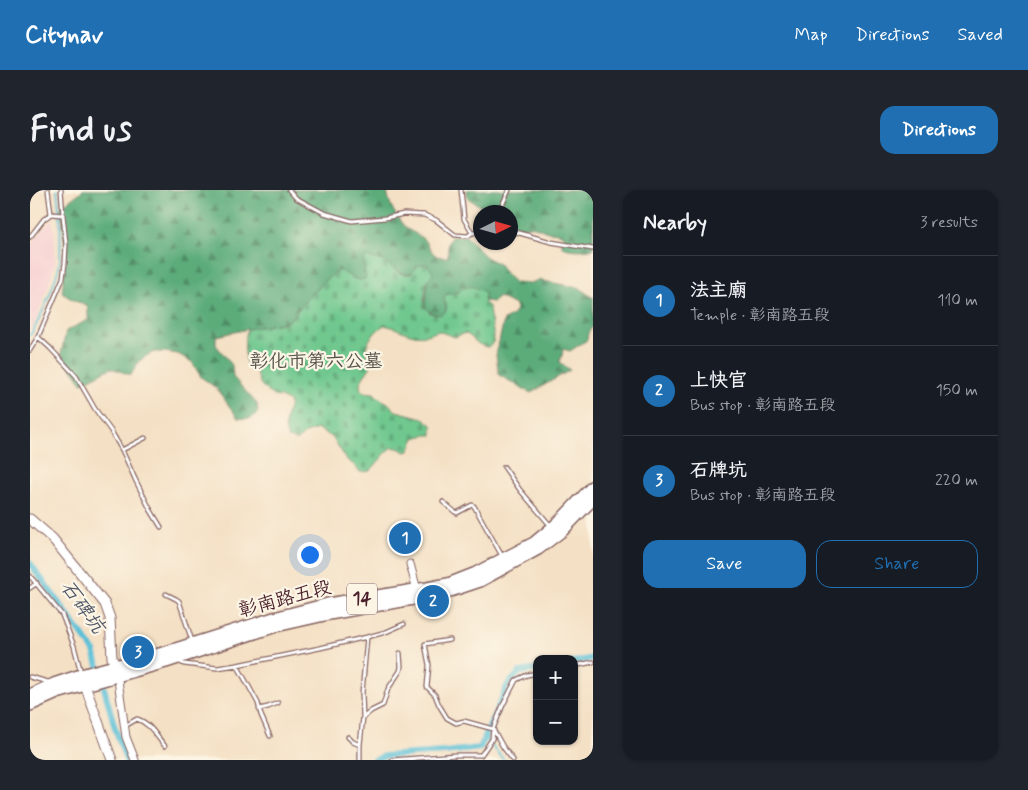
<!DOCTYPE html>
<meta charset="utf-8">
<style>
body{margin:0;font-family:Mynerve,"LXGW WenKai TC",sans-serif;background:#20242c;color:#f1f3f6}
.controls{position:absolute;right:15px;bottom:15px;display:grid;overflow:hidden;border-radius:10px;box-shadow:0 1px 4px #0004}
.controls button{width:45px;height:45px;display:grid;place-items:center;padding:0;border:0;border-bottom:1px solid #363941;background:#171b24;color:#f1f3f6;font:25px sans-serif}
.compass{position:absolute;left:443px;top:15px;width:45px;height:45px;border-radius:50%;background:#171b24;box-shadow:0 1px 4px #0004;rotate:85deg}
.you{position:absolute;left:279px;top:364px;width:18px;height:18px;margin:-12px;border:4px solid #fff;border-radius:50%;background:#1a73e8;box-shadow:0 0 0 8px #1a73e833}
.badge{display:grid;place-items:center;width:32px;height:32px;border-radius:50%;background:#1f6fb2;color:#fff;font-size:16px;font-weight:700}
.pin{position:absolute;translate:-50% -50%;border:2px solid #fff;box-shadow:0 1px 5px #0006}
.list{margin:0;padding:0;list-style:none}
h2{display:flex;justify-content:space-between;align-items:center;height:65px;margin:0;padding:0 20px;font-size:21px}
h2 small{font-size:16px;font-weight:400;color:#9ea1a6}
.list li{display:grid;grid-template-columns:32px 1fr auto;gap:15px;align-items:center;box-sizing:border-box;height:90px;padding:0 20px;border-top:1px solid #363941}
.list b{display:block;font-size:19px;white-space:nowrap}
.list p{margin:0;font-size:16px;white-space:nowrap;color:#9ea1a6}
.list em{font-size:16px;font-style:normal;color:#9ea1a6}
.actions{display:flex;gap:10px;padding:15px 20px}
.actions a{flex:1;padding:11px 0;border:1px solid #1f6fb2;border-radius:15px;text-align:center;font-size:18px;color:#1f6fb2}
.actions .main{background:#1f6fb2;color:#fff}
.map{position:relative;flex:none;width:563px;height:570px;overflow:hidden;border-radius:15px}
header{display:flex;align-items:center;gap:30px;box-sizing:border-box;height:70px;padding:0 25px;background:#1f6fb2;color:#fff}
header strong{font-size:24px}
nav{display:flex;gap:28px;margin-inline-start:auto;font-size:18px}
.intro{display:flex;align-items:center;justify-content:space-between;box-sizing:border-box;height:120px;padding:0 30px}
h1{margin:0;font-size:35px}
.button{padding:12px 22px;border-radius:15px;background:#1f6fb2;color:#fff;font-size:18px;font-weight:700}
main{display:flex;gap:30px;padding:0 30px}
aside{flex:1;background:#171b24;border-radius:15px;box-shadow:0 1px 4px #0004}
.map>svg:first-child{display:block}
</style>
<header>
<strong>Citynav</strong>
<nav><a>Map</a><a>Directions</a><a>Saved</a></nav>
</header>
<div class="intro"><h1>Find us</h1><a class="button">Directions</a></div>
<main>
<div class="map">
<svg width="563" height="570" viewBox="0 0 563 570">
<defs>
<pattern id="forest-firs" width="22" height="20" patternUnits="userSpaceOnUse" patternTransform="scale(1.25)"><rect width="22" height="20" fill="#5cac7a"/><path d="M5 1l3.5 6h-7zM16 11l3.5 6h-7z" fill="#4e8b64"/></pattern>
<pattern id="cemetery-stones" width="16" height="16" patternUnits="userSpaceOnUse" patternTransform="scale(1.25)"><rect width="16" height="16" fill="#70c88f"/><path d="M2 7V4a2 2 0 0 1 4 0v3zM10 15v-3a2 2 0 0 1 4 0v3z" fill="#62ab7c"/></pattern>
</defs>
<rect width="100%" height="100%" fill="#fcf5e5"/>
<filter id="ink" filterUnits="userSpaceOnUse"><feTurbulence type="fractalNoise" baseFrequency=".02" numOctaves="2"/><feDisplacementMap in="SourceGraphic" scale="10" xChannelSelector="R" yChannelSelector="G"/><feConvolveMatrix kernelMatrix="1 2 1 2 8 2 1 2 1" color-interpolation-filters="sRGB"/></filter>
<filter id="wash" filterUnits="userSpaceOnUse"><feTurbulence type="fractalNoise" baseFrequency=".0096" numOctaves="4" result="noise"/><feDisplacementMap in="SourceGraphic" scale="20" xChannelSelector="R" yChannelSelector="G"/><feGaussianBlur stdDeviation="1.12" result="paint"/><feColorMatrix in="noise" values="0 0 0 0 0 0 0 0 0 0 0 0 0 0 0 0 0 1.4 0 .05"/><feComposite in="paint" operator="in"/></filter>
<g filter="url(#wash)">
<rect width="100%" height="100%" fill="#f4e0c4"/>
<path fill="#f7cfd2" d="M22,29L25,48V74L15,105L4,135L0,140V56Z"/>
<path fill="url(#forest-firs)" stroke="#536652" d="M53,0H357C358,13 367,29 376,38C381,42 388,44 392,48C403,58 400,69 418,67V53L421,47L436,46L441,51L455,66L461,70L468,73L476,84L486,93H501L508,90L550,98L561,107H563V136L558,143L557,150L540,161L533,159L532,166L529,172L540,180L501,203L469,185L466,165L474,130L483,125L486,119L485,115L469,107L463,112L454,111L429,102L414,108L416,118V121L410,125C386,120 398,110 397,94C396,88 390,81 387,76L381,84C370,85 364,79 355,72L334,90L330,91L311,82L294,92L285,102L277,109L259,131L253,133L218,139L186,146V155L202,175L203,187L227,214L228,222C221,230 218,229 208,228L186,198L171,187L162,172L148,164L136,162H124L116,166L108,172L101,185L81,178L52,193L31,164L36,141L58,130V116L43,110L32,103L36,64L31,17Z
M436,0H563V59C552,60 542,61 532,57V53L535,46L529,43L518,42L505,37L498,36L481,40L480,22H453L450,16L438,8Z"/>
<path fill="url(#cemetery-stones)" stroke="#5d745d" d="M338,67C344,69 350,70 355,72C366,78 366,86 381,84C386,77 388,74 397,74L403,83L397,92L394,110L395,117L400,123L410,125L416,121C417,115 413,110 415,105L429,102C436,93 447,97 455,103C454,108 453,114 459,116C459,129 465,140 463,153L458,157C446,156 445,148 435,143L425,147L408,141C383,152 377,140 354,135C348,139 335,152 336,160C336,165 342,169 341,175C338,184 324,193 333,202L344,203L349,208L358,213L366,221L393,228L402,235V245H395L385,248L379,261L375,262L368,258L361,257L340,281L330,282L323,274L317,270L302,247L290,240L287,239L276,243L268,250H265L258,248C254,239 255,233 257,224C258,219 260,217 260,212L251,207L244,206L238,202L231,195L226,182L217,176C215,162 212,152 218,139L253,133L259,131L277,109L285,102L294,92L307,81H311C318,85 329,94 336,88L333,75L335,68Z"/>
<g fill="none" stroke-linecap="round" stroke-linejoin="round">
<path stroke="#59bfd7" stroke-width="2" d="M0,145C10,131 28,87 30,70C31,47 30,22 27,0
M455,548L474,570"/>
<path stroke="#59bfd7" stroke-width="6" d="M0,373L64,461L85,538L96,570
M544,472L563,468
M345,570L354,566L414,562L450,558L478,494L490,482L507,479"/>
</g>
</g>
<g filter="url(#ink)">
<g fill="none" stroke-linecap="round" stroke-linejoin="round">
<g stroke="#866361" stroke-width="5.5">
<path id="service" d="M31,0L33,25
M259,0L266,8L294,23L322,31L355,28L374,24L394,25L406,30L425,45L438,46L442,43L450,42
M431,0L434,29L442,43
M469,22L479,0
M480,43L486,42L521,52L563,59
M0,47L14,29L21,24
M8,147L20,158L46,186L65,219L81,241L92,260L105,289L120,319L131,337
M0,160L8,147L33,88L35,73L36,54L33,25L21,24L18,0
M92,260L115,248
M474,277L490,300L520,335
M413,312L425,322L427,323L442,315L444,316L472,366
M0,386L32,425L44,456L51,483
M0,398L7,393
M136,404L146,409L149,411L162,451
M337,447L356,442L374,434
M420,450L395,454L399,475L397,497L405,505L409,515L417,528L426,533L434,531L463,539L473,557L483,570
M150,472L154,474L187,478L207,475L290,458L337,447L332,503L333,527L330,555V570
M207,475L228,513L231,525L240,546
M544,476L563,472
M0,487L18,492
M229,519L238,517L248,513
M334,527L341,521L353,515L358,499L370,481L371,477L370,463
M95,536L107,529C120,533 126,546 135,556
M318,547L323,552L330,555
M362,570L426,565H451L462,549L463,539L473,515L486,490L497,485L507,483"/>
</g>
<g stroke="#866361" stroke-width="9">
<path id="minor" d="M380,374L387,400L386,403
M87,483L96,547L105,570"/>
</g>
<g stroke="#866361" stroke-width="11">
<path id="tertiary" d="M0,329L23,349L75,414L80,428L82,468L85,475
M53,490L82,570"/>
</g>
<g stroke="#866361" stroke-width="14">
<path id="primary" d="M0,505L24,494L51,485L133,463L244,428L298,414L397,398L418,394L446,383L504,353L528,333L563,296
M0,515L27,503L136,472L246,436L299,424L400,406L420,401L450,391L508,359L533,340L563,309"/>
</g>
<use href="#service" stroke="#fff" stroke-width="3"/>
<use href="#minor" stroke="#fff" stroke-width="7"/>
<use href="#tertiary" stroke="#fff" stroke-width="9"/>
<use href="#primary" stroke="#fff" stroke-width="11"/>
</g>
</g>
<g text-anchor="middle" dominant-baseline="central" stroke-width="4.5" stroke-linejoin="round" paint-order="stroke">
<rect fill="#fcf5e5" stroke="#7f5f63" stroke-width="1" x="317" y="393.5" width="30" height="31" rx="4"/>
<g font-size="18" font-weight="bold" fill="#4a1f2b">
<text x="332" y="409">14</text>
</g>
<g font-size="19" fill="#555249" stroke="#fcf5e5">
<text x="286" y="171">彰化市第六公墓</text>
</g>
<g font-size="19" fill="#4a1f2b" stroke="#fcf5e5">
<text transform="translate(255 409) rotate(-15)">彰南路五段</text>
</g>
<g font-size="20" font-style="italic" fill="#4f5767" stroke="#fcf5e5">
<text transform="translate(52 417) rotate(54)">石碑坑</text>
</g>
</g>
</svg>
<div class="controls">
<button>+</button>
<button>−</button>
</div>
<svg class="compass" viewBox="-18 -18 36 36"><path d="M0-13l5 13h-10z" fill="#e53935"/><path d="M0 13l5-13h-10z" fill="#9ea1a6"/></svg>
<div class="you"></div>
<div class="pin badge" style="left:375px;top:348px">1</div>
<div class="pin badge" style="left:403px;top:411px">2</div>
<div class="pin badge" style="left:108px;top:462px">3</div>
</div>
<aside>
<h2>Nearby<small>3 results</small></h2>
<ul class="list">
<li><span class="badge">1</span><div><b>法主廟</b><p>Temple · 彰南路五段</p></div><em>110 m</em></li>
<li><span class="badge">2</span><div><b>上快官</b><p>Bus stop · 彰南路五段</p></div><em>150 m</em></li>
<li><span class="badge">3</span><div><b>石牌坑</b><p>Bus stop · 彰南路五段</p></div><em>220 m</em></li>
</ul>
<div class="actions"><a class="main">Save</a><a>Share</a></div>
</aside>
</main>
